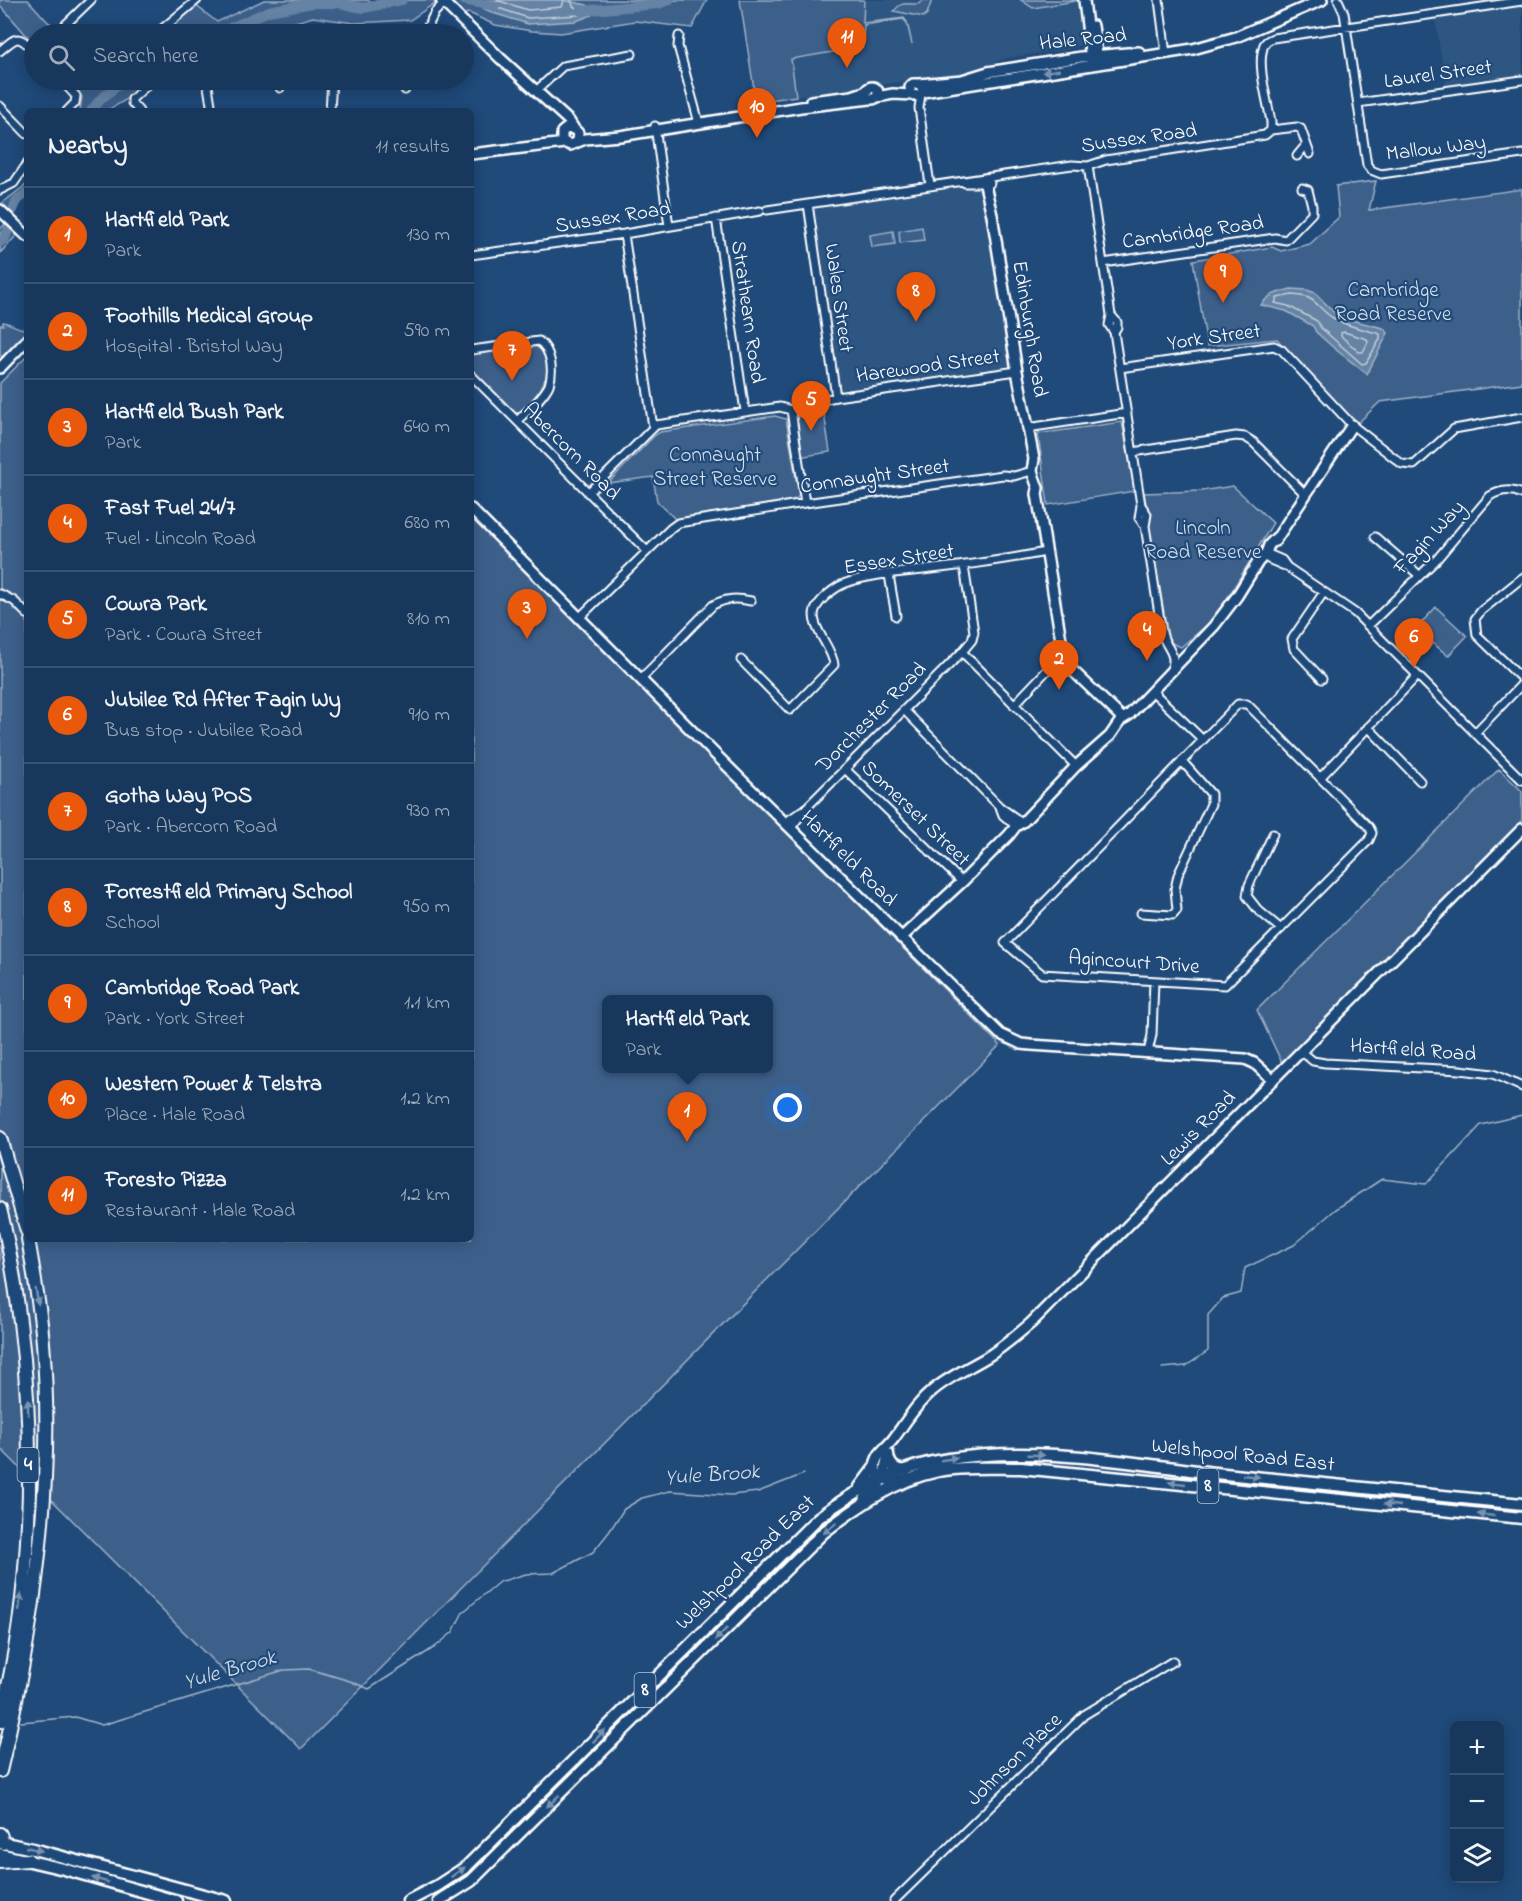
<!DOCTYPE html>
<meta charset="utf-8">
<style>
body{margin:0;font-family:"Indie Flower",sans-serif;background:#244365;color:#f1f3f6}
.controls{position:absolute;right:18px;bottom:18px;display:grid;overflow:hidden;border-radius:9px;box-shadow:0 3px 15px #0003}
.controls button{width:54px;height:54px;display:grid;place-items:center;padding:0;border:0;border-bottom:2px solid #365272;background:#17385c;color:#f1f3f6;font:30px sans-serif}
.you{position:absolute;left:788px;top:1108px;width:21px;height:21px;margin:-15px;border:4px solid #fff;border-radius:50%;background:#1a73e8;box-shadow:0 0 0 9px #1a73e833}
.badge{display:grid;place-items:center;width:39px;height:39px;border-radius:50%;background:#ea580c;color:#fff;font-size:20px;font-weight:700}
.pin{position:absolute;translate:-50% -50px;filter:drop-shadow(0 2px 3px #0008)}
.pin::after{content:'';position:absolute;top:32px;width:21px;height:18px;background:inherit;clip-path:polygon(0 0,100% 0,50% 100%)}
.popup{position:absolute;left:602px;top:995px;width:171px;height:78px;box-sizing:border-box;display:grid;place-content:center;border-radius:9px;background:#17385c;filter:drop-shadow(0 2px 4px #0005);font-size:20px;white-space:nowrap;color:#9eacbb}
.popup b{font-size:22px;color:#f1f3f6}
.popup::after{content:'';position:absolute;left:50%;top:100%;margin-left:-12px;border:12px solid transparent;border-top-color:#17385c}
.list{margin:0;padding:0;list-style:none}
h2{display:flex;justify-content:space-between;align-items:center;height:78px;margin:0;padding:0 24px;font-size:26px}
h2 small{font-size:20px;font-weight:400;color:#9eacbb}
.list li{display:grid;grid-template-columns:39px 1fr auto;gap:18px;align-items:center;box-sizing:border-box;height:96px;padding:0 24px;border-top:2px solid #365272}
.list b{display:block;font-size:22px;white-space:nowrap}
.list p{margin:0;font-size:20px;white-space:nowrap;color:#9eacbb}
.list em{font-size:20px;font-style:normal;color:#9eacbb}
.icon{flex:none;width:33px;height:33px;fill:none;stroke:currentColor;stroke-width:2;stroke-linecap:round;stroke-linejoin:round}
.map{position:relative;flex:none;width:1522px;height:1901px;overflow:hidden}
.search{position:absolute;background:#17385c;box-shadow:0 3px 15px #0003;left:24px;top:24px;width:450px;height:66px;display:flex;align-items:center;gap:15px;box-sizing:border-box;padding:0 21px;border-radius:33px;color:#9eacbb;font-size:22px}
.panel{position:absolute;background:#17385c;box-shadow:0 3px 15px #0003;left:24px;top:108px;width:450px;height:1134px;border-radius:9px}
.map>svg:first-child{display:block}
</style>
<div class="map">
<svg width="1522" height="1901" viewBox="0 0 1522 1901">
<rect width="100%" height="100%" fill="#1f4a7a"/>
<filter id="ink" filterUnits="userSpaceOnUse"><feTurbulence type="fractalNoise" baseFrequency=".0167" numOctaves="2"/><feDisplacementMap in="SourceGraphic" scale="12" xChannelSelector="R" yChannelSelector="G"/><feConvolveMatrix kernelMatrix="1 2 1 2 8 2 1 2 1" color-interpolation-filters="sRGB"/></filter>
<g filter="url(#ink)">
<path fill="#2e5683" d="M859,0H1078L1083,42L1075,48L1007,58L967,72L885,84L874,81L863,82L857,88L796,96L789,48Z
M1522,1V80L1447,90L1434,14Z
M982,185L1017,371L836,397L809,206Z"/>
<path fill="#3c618b" stroke="#9eb0c5" stroke-width="1.5" fill-rule="evenodd" d="M0,0H28L48,22L59,29L61,34H34V44L0,5Z
M264,0H368L371,3L380,0H707L692,28L635,21L561,33L532,31L495,25L469,13L459,15L435,3L410,20L354,23L313,17L254,34H158L195,5L217,22Z
M740,0H864L863,23L904,18L907,22L912,44L907,23L903,19L864,25L862,47L791,59L796,96L756,102Z
M924,0H932L927,14L923,17L894,11C903,0 906,5 918,4Z
M1021,0H1081L1033,8Z
M67,80H146L124,101L106,111H80L82,97Z
M1376,181L1369,210L1522,189V383L1380,402L1357,424L1277,339L1207,346L1193,260L1272,247L1281,251L1310,244L1339,217L1336,186Z
M27,184V197L7,210L1,204Z
M6,223L17,235L0,253V229Z
M922,227L924,240L900,243L899,231Z
M893,231L895,244L872,247L870,235Z
M3,322C12,323 18,330 27,329V340L7,361L0,355V325H3Z
M530,345C569,352 537,405 515,414L471,373V353Z
M27,356V1239H471V517L1000,1045L301,1749L0,1448V383ZM606,1000H768V1068H606Z
M822,400L830,452L799,457L791,410Z
M775,416L786,419L799,496L794,500L675,519L657,501L653,477L608,483L653,437L660,432Z
M1122,422L1135,491L1048,505L1038,434Z
M1233,486L1273,523L1224,604L1207,625L1181,647C1174,645 1170,643 1168,636L1149,527L1151,516L1146,504L1144,493L1201,491Z
M1436,607L1467,636L1448,656L1433,643L1409,668L1394,652Z
M1499,769L1522,791V821L1282,1063L1257,1010Z"/>
<path fill="#6583a4" stroke="#a3b5c8" stroke-width="1.5" d="M502,0H562L587,5L593,12L592,15L576,21L528,24L496,14L480,7L481,1L496,2Z
M1291,289L1307,290L1315,293L1335,313L1351,320L1383,328L1388,333L1367,374L1335,349L1316,332L1313,326L1286,311L1261,305C1270,293 1277,293 1291,289Z"/>
<g fill="none" stroke-linecap="round" stroke-linejoin="round">
<path stroke="#c1cddb" stroke-width="1.5" d="M487,0L488,3L492,6L528,18L579,15L580,10L573,6L571,0
M496,0L528,10L562,7L564,0
M1292,295C1318,296 1315,307 1333,318C1347,327 1364,329 1380,334V339L1366,363L1362,364L1321,328L1317,321L1288,306L1275,303L1277,298Z
M1344,332L1367,339L1368,342L1363,352H1359L1341,336V333Z"/>
<path stroke="#a3b5c8" stroke-width="1.5" d="M1162,1368L1186,1366L1208,1351V1315L1223,1298L1241,1293L1245,1268L1294,1245L1336,1209L1382,1179L1426,1184L1481,1125L1522,1115
M21,1722L75,1717L102,1725L284,1670L309,1669L350,1681L369,1689L435,1647L453,1632L463,1612L499,1582L526,1574L553,1573L593,1552L609,1532L624,1509L642,1498L670,1491L731,1495L758,1492L804,1474"/>
<path stroke="#6583a4" stroke-width="10" d="M464,0L494,6
M581,11L658,4L669,0
M198,34L223,31L269,11L312,3H339L363,8L402,0
M91,111L101,99L124,80
M13,210L17,200L27,193
M0,242L5,238L9,227"/>
<g stroke="#fff" stroke-width="11">
<path id="street" d="M1159,0L1166,54
M1338,0L1344,13L1367,165L1371,170L1381,174L1522,154
M65,34V25L91,0
M156,34L197,0
M424,34L435,12L444,3
M679,36L678,46L699,123
M0,51C17,36 18,34 34,51
M61,80L76,96L75,103L67,111
M207,80L212,111
M400,80L405,90
M280,88L281,80
M536,91L563,66L632,54
M921,94L919,108L930,185
M1358,103L1522,80
M0,106L27,134
M139,111L132,103V99L153,80
M330,111L332,80
M655,126L669,226
M1271,130L1297,127L1301,129L1310,154
M1297,156L1306,145
M1088,166L1111,315L1109,325L1114,332L1141,505L1139,518L1145,526
M965,183H990
M0,190L14,183L27,164
M808,204L836,397
M767,210L1072,165L1088,166L1106,160L1265,135L1271,130V122C1268,102 1257,67 1263,48C1264,42 1268,40 1273,38L1522,1
M716,218L745,411
M624,234L653,427
M471,255L624,234L760,211
M1103,263L1275,238L1286,240L1312,213V206L1308,190L1302,188
M1111,315L1117,322V327L1114,332
M471,350L539,341C551,350 554,370 549,385C543,398 527,411 517,421
M1120,368L1274,346L1282,350L1352,425L1402,464L1414,465L1454,429L1522,417
M471,375L647,551
M791,410L805,503
M1027,428L1127,413
M1133,452L1236,436L1245,437L1253,442L1305,494
M588,493L656,425L780,407L791,410L802,404L836,397L1017,371
M1141,505L1147,514L1145,526L1162,633C1165,647 1178,654 1171,669
M1375,537L1419,575
M964,566L974,632L972,640L962,652L1076,766
M1287,567L1282,560L1266,553L1268,559L1287,567L1355,613L1522,780
M889,575L896,616
M1522,578L1481,611L1475,619L1477,635L1522,679
M0,594L14,601L27,614
M579,618L671,528L678,523L805,503L1003,475L1014,476L1032,471
M1368,626L1437,559L1490,496C1500,490 1512,489 1522,494
M741,660L790,710L834,665C833,648 809,626 815,610C820,599 835,587 846,583C869,574 906,572 932,569C970,565 1008,559 1046,552
M641,679L713,605C726,598 737,598 751,601
M1322,679L1294,649L1292,639L1324,592
M1152,691L1202,739
M1238,704H1247L1369,827L1372,833L1369,840L1225,985L1042,974L1005,943Z
M1014,705L1051,666L1064,658
M904,710L1000,807L1017,819L1016,826
M1368,727L1420,781
M1475,733L1522,684
M845,769L962,882
M1320,778L1417,676
M1000,807L1003,815L1016,826
M786,822L802,811
M791,828L806,808L962,652
M1273,834L1249,885L1247,896L1258,910L1281,929
M1141,913L1173,915L1177,910L1175,889L1178,875L1211,804V794L1182,761
M1148,1052L1152,1035L1154,981
M1302,1052L1313,1061L1325,1063L1460,1070L1493,1074L1522,1087
M894,1901L1084,1715L1173,1661"/>
</g>
<g stroke="#fff" stroke-width="14">
<path id="secondary" d="M441,0L500,58L569,121L574,129
M1084,0L1091,60
M1093,26L1098,60
M919,84L962,80L988,72L1081,57L1139,52
M866 93a6 6 0 1 1 12 0a6 6 0 1 1-12 0Z
M923,92L922,86L919,84H913L910,87L911,94L918,96L923,92L1193,49L1236,37L1322,0
M877,97L893,94L913,95
M811,101L852,96L867,91
M577,141L578,133L574,129L567,128L562,132V141L570,145L585,139L620,136L801,107L870,99
M471,154L565,143
M986,179L985,185L992,215L1017,371L1034,459L1032,471L1038,488L1037,494L1064,658L1070,668L1120,716L1121,720
M0,210L27,236
M0,368L27,340
M471,509L714,753L1000,1034L1021,1044L1031,1045L1245,1059L1254,1063L1273,1080
M1275,541L1352,425
M901,938L962,882L1009,835L1016,826L1024,821L1076,766L1110,736L1121,720L1129,715L1214,626L1237,596L1258,562L1266,553L1269,545L1277,537
M905,1480C887,1483 866,1478 879,1455C883,1449 890,1444 894,1438C906,1422 916,1404 932,1391C948,1377 969,1368 987,1357C1003,1347 1017,1335 1031,1323L1522,829
M865,1498L879,1485L884,1474L888,1454"/>
</g>
<g stroke="#fff" stroke-width="15">
<path id="primary" d="M888,1454C889,1465 894,1470 906,1471
M860,1487L875,1467
M0,1842L33,1849L226,1901
M0,1854L64,1869L176,1901
M408,1901L437,1886L466,1867L818,1518C856,1489 901,1466 949,1459C1037,1445 1127,1463 1215,1473C1317,1484 1420,1493 1522,1504
M439,1901L471,1881L824,1532C858,1506 895,1480 938,1471C965,1466 994,1468 1021,1468L1522,1518"/>
</g>
<g stroke="#fff" stroke-width="16">
<path id="highway" d="M0,1138L27,1231
M0,1209C10,1247 15,1282 20,1322C36,1451 32,1594 0,1721
M0,1771C34,1632 55,1486 43,1343C40,1308 34,1273 28,1239
M0,1834L3,1843
M0,1862L28,1860"/>
</g>
<use href="#street" stroke="#1f4a7a" stroke-width="7"/>
<use href="#secondary" stroke="#1f4a7a" stroke-width="9"/>
<use href="#primary" stroke="#1f4a7a" stroke-width="10"/>
<use href="#highway" stroke="#1f4a7a" stroke-width="12"/>
</g>
<defs><path id="oneway-solid" d="M-6-.8H1V-3.2L6.5 0L1 3.2V.8H-6Z" transform="scale(1.5)"/></defs>
<g fill="#7992af">
<use href="#oneway-solid" transform="translate(1051 71) rotate(171)"/>
<use href="#oneway-solid" transform="translate(37 1297) rotate(81)"/>
<use href="#oneway-solid" transform="translate(28 1407) rotate(-92)"/>
<use href="#oneway-solid" transform="translate(1036 1455) rotate(2)"/>
<use href="#oneway-solid" transform="translate(949 1459) rotate(-9)"/>
<use href="#oneway-solid" transform="translate(1251 1476) rotate(6)"/>
<use href="#oneway-solid" transform="translate(1177 1483) rotate(-174)"/>
<use href="#oneway-solid" transform="translate(1392 1505) rotate(-174)"/>
<use href="#oneway-solid" transform="translate(1486 1515) rotate(-174)"/>
<use href="#oneway-solid" transform="translate(830 1528) rotate(141)"/>
<use href="#oneway-solid" transform="translate(20 1602) rotate(-83)"/>
<use href="#oneway-solid" transform="translate(721 1634) rotate(135)"/>
<use href="#oneway-solid" transform="translate(599 1736) rotate(-45)"/>
<use href="#oneway-solid" transform="translate(553 1801) rotate(136)"/>
<use href="#oneway-solid" transform="translate(34 1849) rotate(13)"/>
<use href="#oneway-solid" transform="translate(458 1872) rotate(-35)"/>
<use href="#oneway-solid" transform="translate(100 1880) rotate(-164)"/>
</g>
</g>
<g text-anchor="middle" dominant-baseline="central" stroke-width="4.5" stroke-linejoin="round" paint-order="stroke">
<g fill="#1f4a7a" stroke="#bcc9d7" stroke-width="1.5">
<rect x="17.5" y="1448" width="21" height="34" rx="4.5"/>
<rect x="1197.5" y="1469" width="21" height="34" rx="4.5"/>
<rect x="634.5" y="1673" width="21" height="34" rx="4.5"/>
</g>
<g font-size="20" font-weight="bold" fill="#fff">
<text x="28" y="1465">4</text>
<text x="1208" y="1486">8</text>
<text x="645" y="1690">8</text>
</g>
<g font-size="21" fill="#fff" stroke="#1f4a7a">
<text transform="translate(1083 40) rotate(-6)">Hale Road</text>
<text transform="translate(1438 75) rotate(-8)">Laurel Street</text>
<text transform="translate(1139 139) rotate(-8)">Sussex Road</text>
<text transform="translate(1436 149) rotate(-7)">Mallow Way</text>
<text transform="translate(613 218) rotate(-9)">Sussex Road</text>
<text transform="translate(1193 233) rotate(-8)">Cambridge Road</text>
<text transform="translate(838 298) rotate(82)">Wales Street</text>
<text transform="translate(747 312) rotate(82)">Strathearn Road</text>
<text transform="translate(1029 329) rotate(81)">Edinburgh Road</text>
<text transform="translate(1214 338) rotate(-8)">York Street</text>
<text transform="translate(928 367) rotate(-8)">Harewood Street</text>
<text transform="translate(571 452) rotate(45)">Abercorn Road</text>
<text transform="translate(875 477) rotate(-8)">Connaught Street</text>
<text transform="translate(1430 538) rotate(-47)">Fagin Way</text>
<text transform="translate(899 560) rotate(-9)">Essex Street</text>
<text transform="translate(872 718) rotate(-45)">Dorchester Road</text>
<text transform="translate(915 814) rotate(44)">Somerset Street</text>
<text transform="translate(848 859) rotate(45)">Hartfield Road</text>
<text transform="translate(1134 963) rotate(4)">Agincourt Drive</text>
<text transform="translate(1413 1051) rotate(4)">Hartfield Road</text>
<text transform="translate(1199 1129) rotate(-45)">Lewis Road</text>
<text transform="translate(1243 1456) rotate(6)">Welshpool Road East</text>
<text transform="translate(746 1563) rotate(-44)">Welshpool Road East</text>
<text transform="translate(1015 1760) rotate(-44)">Johnson Place</text>
</g>
<g font-size="21" fill="#d8dfe8" stroke="#1f4a7a">
<text x="1393" y="291">Cambridge<tspan x="1393" dy="24">Road Reserve</tspan></text>
<text x="715" y="456">Connaught<tspan x="715" dy="24">Street Reserve</tspan></text>
<text x="1203" y="529">Lincoln<tspan x="1203" dy="24">Road Reserve</tspan></text>
</g>
<g font-size="22" font-style="italic" fill="#d8e0e8" stroke="#1f4a7a">
<text transform="translate(712 1476) rotate(-4)">Yule Brook</text>
<text transform="translate(230 1671) rotate(-16)">Yule Brook</text>
</g>
</g>
</svg>
<div class="controls">
<button>+</button>
<button>−</button>
<button><svg class="icon" aria-label="layers" viewBox="0 0 24 24"><path d="M12 4l9 5-9 5-9-5zM3 14l9 5 9-5"/></svg></button>
</div>
<div class="you"></div>
<div class="pin badge" style="left:687px;top:1142px">1</div>
<div class="popup"><b>Hartfield Park</b>Park</div>
<div class="pin badge" style="left:1059px;top:690px">2</div>
<div class="pin badge" style="left:527px;top:639px">3</div>
<div class="pin badge" style="left:1147px;top:661px">4</div>
<div class="pin badge" style="left:811px;top:431px">5</div>
<div class="pin badge" style="left:1414px;top:668px">6</div>
<div class="pin badge" style="left:512px;top:381px">7</div>
<div class="pin badge" style="left:916px;top:322px">8</div>
<div class="pin badge" style="left:1223px;top:303px">9</div>
<div class="pin badge" style="left:757px;top:138px">10</div>
<div class="pin badge" style="left:847px;top:68px">11</div>
<div class="search"><svg class="icon" aria-label="search" viewBox="0 0 24 24"><circle cx="10" cy="10" r="6"/><path d="M15 15l6 6"/></svg>Search here</div>
<section class="panel">
<h2>Nearby<small>11 results</small></h2>
<ul class="list">
<li><span class="badge">1</span><div><b>Hartfield Park</b><p>Park</p></div><em>130 m</em></li>
<li><span class="badge">2</span><div><b>Foothills Medical Group</b><p>Hospital · Bristol Way</p></div><em>590 m</em></li>
<li><span class="badge">3</span><div><b>Hartfield Bush Park</b><p>Park</p></div><em>640 m</em></li>
<li><span class="badge">4</span><div><b>Fast Fuel 24/7</b><p>Fuel · Lincoln Road</p></div><em>680 m</em></li>
<li><span class="badge">5</span><div><b>Cowra Park</b><p>Park · Cowra Street</p></div><em>810 m</em></li>
<li><span class="badge">6</span><div><b>Jubilee Rd After Fagin Wy</b><p>Bus stop · Jubilee Road</p></div><em>910 m</em></li>
<li><span class="badge">7</span><div><b>Gotha Way POS</b><p>Park · Abercorn Road</p></div><em>930 m</em></li>
<li><span class="badge">8</span><div><b>Forrestfield Primary School</b><p>School</p></div><em>950 m</em></li>
<li><span class="badge">9</span><div><b>Cambridge Road Park</b><p>Park · York Street</p></div><em>1.1 km</em></li>
<li><span class="badge">10</span><div><b>Western Power &amp; Telstra</b><p>Place · Hale Road</p></div><em>1.2 km</em></li>
<li><span class="badge">11</span><div><b>Foresto Pizza</b><p>Restaurant · Hale Road</p></div><em>1.2 km</em></li>
</ul>
</section>
</div>
